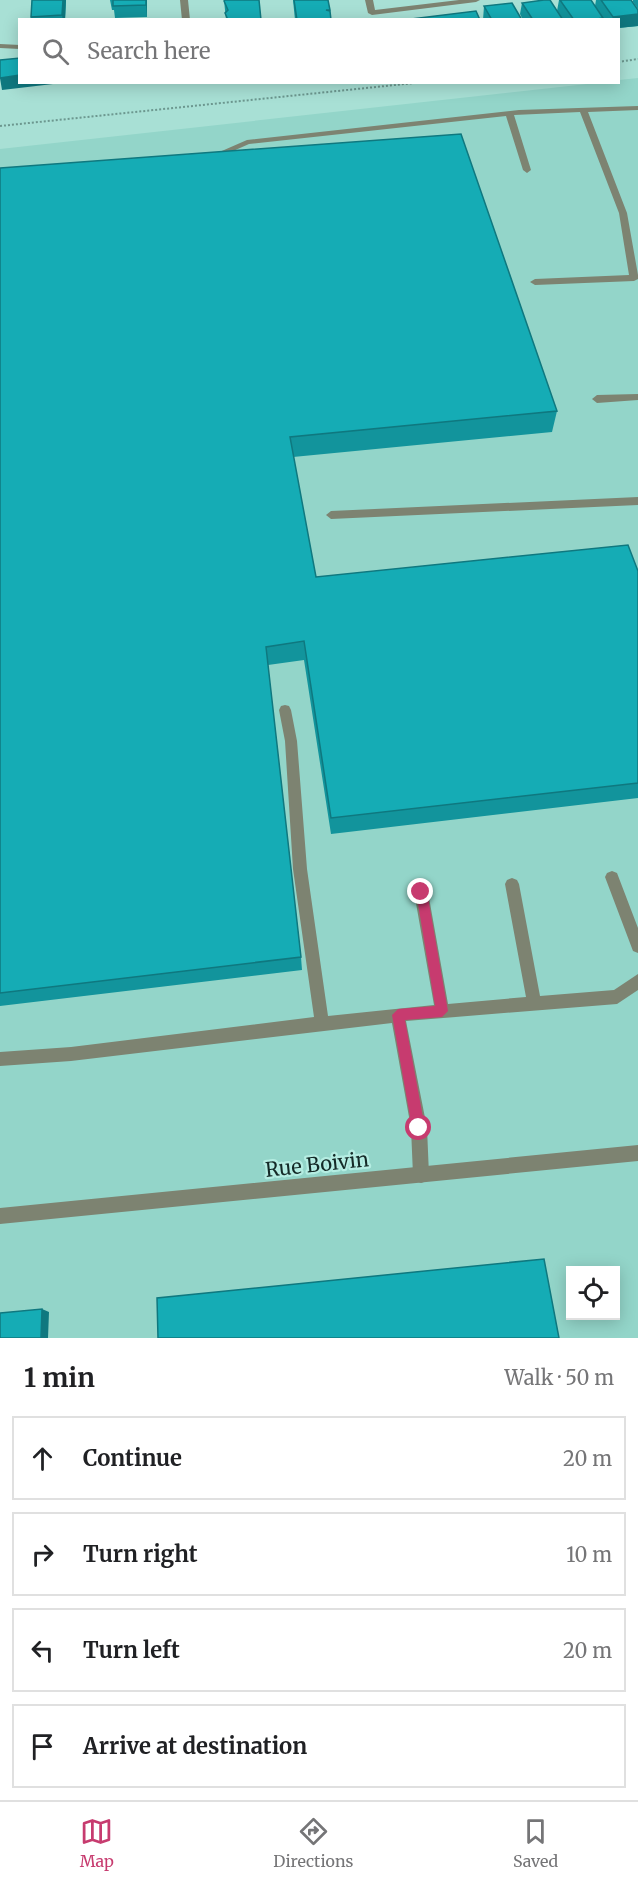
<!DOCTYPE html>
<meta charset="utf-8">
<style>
body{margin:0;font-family:Merriweather,serif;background:#f2f2f2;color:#202124}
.controls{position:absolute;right:18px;bottom:18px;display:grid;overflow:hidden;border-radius:0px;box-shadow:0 3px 15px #0003}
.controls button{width:54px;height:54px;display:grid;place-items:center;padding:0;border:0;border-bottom:2px solid #e0e0e0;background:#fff;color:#202124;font:30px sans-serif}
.stop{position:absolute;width:18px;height:18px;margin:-14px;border:4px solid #c73b6f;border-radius:50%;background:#fff}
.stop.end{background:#c73b6f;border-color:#fff;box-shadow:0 2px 6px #0008}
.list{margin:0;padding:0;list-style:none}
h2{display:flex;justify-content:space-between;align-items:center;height:78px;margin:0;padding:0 24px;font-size:26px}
h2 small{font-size:20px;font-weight:400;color:#757577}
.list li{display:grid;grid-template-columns:39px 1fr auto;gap:18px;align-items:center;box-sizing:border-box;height:84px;margin:0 12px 12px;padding:0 12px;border:2px solid #e0e0e0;border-radius:0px}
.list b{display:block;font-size:22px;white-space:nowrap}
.list em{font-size:20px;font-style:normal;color:#757577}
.icon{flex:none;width:33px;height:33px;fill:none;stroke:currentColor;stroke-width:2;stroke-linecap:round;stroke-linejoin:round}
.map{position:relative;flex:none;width:638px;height:1338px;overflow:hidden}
.search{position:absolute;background:#fff;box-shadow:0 3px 15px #0003;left:18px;right:18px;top:18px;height:66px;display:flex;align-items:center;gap:15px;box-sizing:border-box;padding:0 21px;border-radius:0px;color:#757577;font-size:22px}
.sheet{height:462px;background:#fff}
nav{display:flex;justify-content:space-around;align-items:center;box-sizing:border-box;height:84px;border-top:2px solid #e0e0e0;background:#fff;font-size:16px;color:#757577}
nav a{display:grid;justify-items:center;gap:3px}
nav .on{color:#c73b6f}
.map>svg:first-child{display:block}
</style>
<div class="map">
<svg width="638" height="1338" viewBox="0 0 638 1338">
<rect width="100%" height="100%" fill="#a8e0d5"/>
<path fill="#93d5c9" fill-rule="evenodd" d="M638,78V1338H0V149L596,83L618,82L619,80ZM570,1270H616V1316H570Z"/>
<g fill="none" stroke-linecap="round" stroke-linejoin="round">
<path stroke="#6c978f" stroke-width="2" stroke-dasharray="2 2" stroke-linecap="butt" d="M618,62L638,59
M0,126L424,82"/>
<path fill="#7d8371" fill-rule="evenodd" d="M638,106V110L588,112L627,213L638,275V279L634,281L535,285L530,282L535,279L629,275L619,213L580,112L514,115L531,170L527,173L523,170L506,116L249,144L215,159L208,157L247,140L519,110Z
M638,394V400L597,403L592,399L597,395Z
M638,497V505L331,519L326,515L331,511Z
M285,705L289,706L291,710L297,741L307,869L328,1016L434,1005L414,892L416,887L421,886L426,887L428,892L448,1004L526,997L505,884L507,880L512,878L517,880L519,884L540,996L614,990L638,974V990L617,1004L406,1021L427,1128L429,1175L427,1181L421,1183L415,1181L413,1175L411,1128L392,1023L71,1061L0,1066V1052L71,1047L314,1017L293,869L285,741L279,710L281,706Z
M612,871L617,873L638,928V953L633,951L605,877L607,873Z"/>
<path fill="#7d8371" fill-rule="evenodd" d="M180,0H188L190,20H182Z
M365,0H373L375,10L459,0H480L476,2L372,15L368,13Z
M0,44L20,45V49L0,48Z
M638,1145V1161L0,1224V1208Z"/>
</g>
<path fill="#12949c" d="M32,0H66L65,20H31V17Z
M110,0H147V17L115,18L114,10H112Z
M224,0H259L261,20H226Z
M293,0H328L331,20H295Z
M559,0H591L595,6L596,0H631L638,10V26L618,28V20H523L520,14L522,3L557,11Z
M633,0H638V9L633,2Z
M484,6L522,20H483Z
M0,168L557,411L552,432L293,457L316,577L638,571V798L331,834L304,660L268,665L301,957L302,970L0,1006Z"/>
<path fill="#0f787f" d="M63,0H66L65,20H63L62,15Z
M146,0H147V17L146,5Z
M638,14V26L618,28V20H612L613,17Z
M20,75V82H70L2,90L0,78Z
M42,1309L49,1312L48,1338H41Z"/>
<path fill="#15acb5" stroke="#0f787f" stroke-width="1.5" d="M32,0H63L62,15L31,17Z
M113,0H146V5L113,6Z
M225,0H259L261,20H228L225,13L228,10L224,1Z
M294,0H328L330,10H326L330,11L331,20H297Z
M544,0H550L563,20H533L522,3Z
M560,0H591L603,18L591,20H574Z
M601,0H631L638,10V14L613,17Z
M512,3L522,20H492L484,6Z
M476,11L480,20H403Z
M20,58V75L0,78V60Z
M461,134L557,411L290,437L316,577L628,545L638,571V783L331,818L304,641L266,647L301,957L0,993V168Z
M544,1259L559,1338H158L157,1298Z
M42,1309L41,1338H0V1313Z"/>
<path fill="#c73b6f" d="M421,887L427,892L448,1011L442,1017L405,1020L425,1128L419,1134L412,1128L392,1015L398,1009L435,1006L416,892Z"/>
<g text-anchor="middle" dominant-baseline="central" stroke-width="4.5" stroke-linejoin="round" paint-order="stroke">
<g font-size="20" fill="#142a27" stroke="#b5ede2">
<text transform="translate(317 1164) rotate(-6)">Rue Boivin</text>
</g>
</g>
</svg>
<div class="controls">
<button><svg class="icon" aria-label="locate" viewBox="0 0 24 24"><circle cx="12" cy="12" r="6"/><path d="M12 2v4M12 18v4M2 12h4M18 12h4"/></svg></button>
</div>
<div class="stop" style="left:419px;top:1128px"></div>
<div class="stop end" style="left:421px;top:892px"></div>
<div class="search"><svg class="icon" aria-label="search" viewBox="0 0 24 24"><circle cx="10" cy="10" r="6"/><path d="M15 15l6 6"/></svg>Search here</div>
</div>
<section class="sheet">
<h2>1 min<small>Walk · 50 m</small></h2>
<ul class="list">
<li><svg class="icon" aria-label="ahead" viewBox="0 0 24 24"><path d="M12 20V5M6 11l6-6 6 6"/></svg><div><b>Continue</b></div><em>20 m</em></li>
<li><svg class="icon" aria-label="right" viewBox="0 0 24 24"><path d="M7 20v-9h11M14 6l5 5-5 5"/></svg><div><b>Turn right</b></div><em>10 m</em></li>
<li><svg class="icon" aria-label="left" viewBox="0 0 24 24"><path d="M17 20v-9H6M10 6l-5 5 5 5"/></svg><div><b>Turn left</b></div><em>20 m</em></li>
<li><svg class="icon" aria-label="arrive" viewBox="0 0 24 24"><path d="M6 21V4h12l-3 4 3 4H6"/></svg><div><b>Arrive at destination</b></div></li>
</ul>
</section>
<nav>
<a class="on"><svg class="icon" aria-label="map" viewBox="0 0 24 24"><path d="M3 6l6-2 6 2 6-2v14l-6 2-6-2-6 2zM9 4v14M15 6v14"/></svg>Map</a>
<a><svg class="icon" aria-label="directions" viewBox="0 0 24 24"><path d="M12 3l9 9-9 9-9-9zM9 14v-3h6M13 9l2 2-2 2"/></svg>Directions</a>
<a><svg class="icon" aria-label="saved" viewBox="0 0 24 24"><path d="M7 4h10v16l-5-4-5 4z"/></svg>Saved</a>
</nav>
